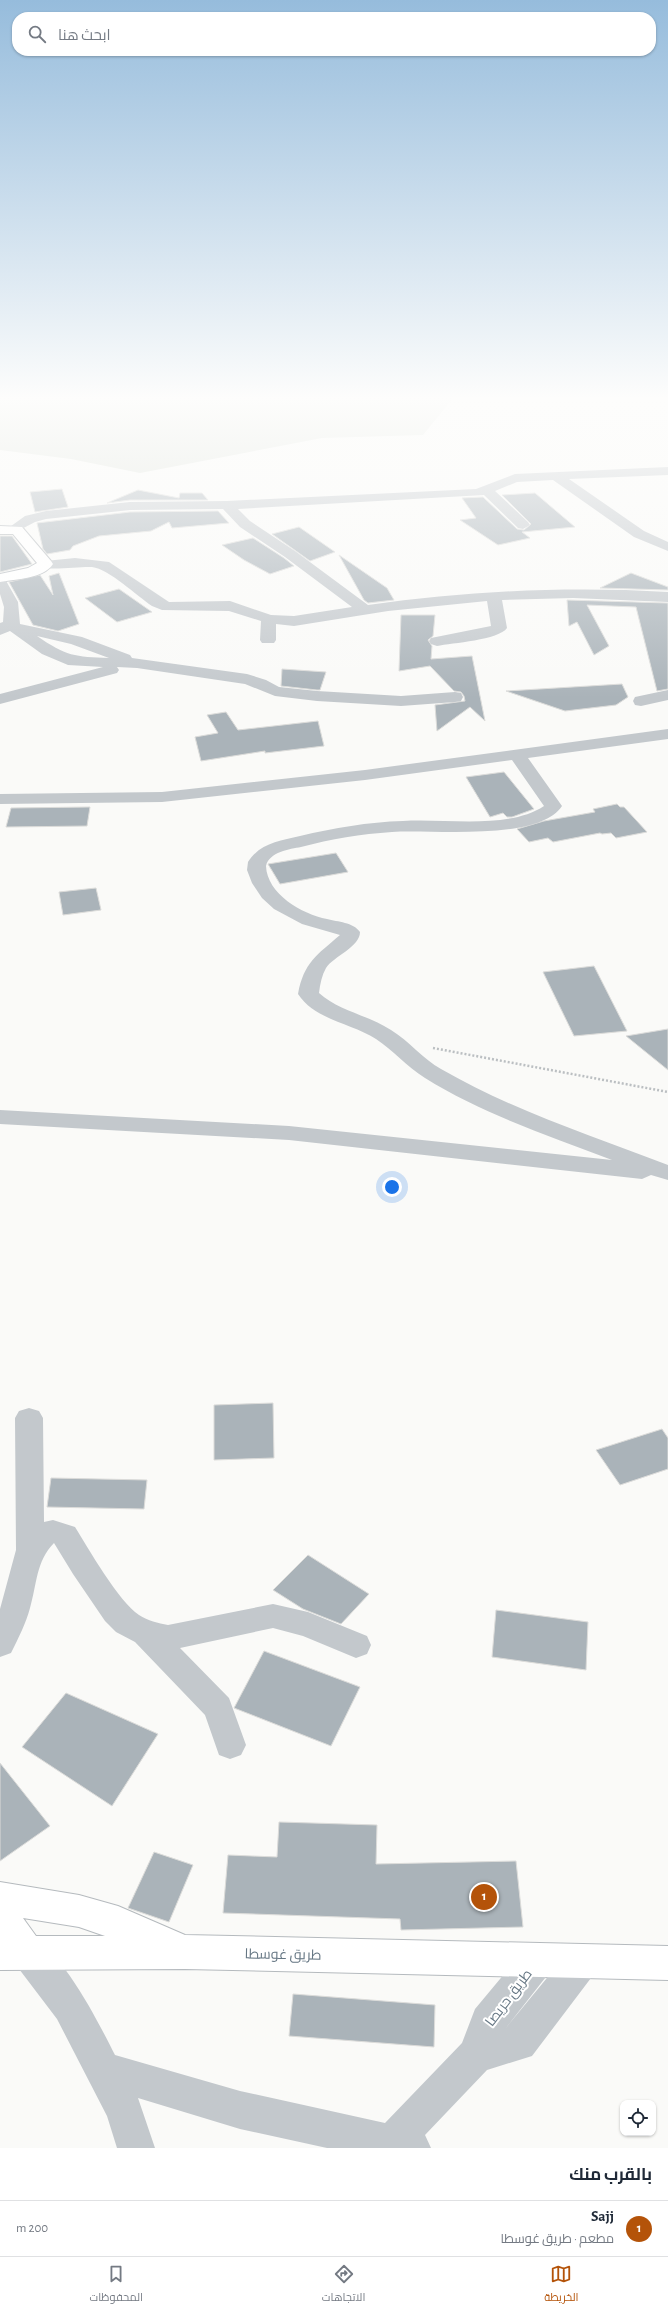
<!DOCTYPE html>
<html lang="ar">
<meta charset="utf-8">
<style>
body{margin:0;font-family:"Alegreya Sans",Cairo,sans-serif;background:#f6f6f7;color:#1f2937;direction:rtl}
.controls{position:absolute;right:12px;bottom:12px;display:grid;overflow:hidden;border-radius:8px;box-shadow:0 1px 3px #0004}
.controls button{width:36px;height:36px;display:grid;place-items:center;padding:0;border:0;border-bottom:1px solid #e0e1e3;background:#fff;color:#1f2937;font:20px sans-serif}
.you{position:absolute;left:392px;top:1187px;width:14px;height:14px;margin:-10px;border:3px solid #fff;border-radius:50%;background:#1a73e8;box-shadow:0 0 0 6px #1a73e833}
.badge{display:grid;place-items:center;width:26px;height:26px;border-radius:50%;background:#b45309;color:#fff;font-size:13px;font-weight:700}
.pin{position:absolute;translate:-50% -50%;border:2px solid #fff;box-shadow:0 1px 4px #0006}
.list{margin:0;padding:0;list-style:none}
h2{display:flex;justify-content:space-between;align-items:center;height:52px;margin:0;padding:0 16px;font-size:17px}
h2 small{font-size:13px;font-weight:400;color:#747a83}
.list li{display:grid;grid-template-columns:26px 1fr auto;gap:12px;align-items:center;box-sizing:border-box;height:56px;padding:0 16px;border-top:1px solid #e0e1e3}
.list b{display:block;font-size:15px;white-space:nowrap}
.list p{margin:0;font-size:13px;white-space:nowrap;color:#747a83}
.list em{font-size:13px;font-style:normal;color:#747a83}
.icon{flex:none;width:22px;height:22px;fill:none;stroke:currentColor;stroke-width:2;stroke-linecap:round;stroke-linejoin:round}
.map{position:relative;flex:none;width:668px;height:2148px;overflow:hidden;direction:ltr}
.search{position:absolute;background:#fff;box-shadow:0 1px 3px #0004;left:12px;right:12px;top:12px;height:44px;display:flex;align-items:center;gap:10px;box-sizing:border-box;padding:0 14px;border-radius:16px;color:#747a83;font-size:15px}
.sheet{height:108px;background:#fff}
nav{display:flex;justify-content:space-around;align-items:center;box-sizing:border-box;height:56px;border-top:1px solid #e0e1e3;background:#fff;font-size:11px;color:#747a83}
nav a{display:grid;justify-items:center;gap:2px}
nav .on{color:#b45309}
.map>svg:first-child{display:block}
</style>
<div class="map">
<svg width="668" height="2148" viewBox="0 0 668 2148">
<rect width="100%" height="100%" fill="#fafaf8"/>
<path fill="#dadfd7" d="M0,397H454L423,435L322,438L140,473L71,459L0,450Z"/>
<path fill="#aab3b9" stroke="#dcdcda" d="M62,489L68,507L35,512L30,492Z
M138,490L179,498L180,493H202L208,500H130L107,503Z
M535,493L575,527L522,532L530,538L498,545L460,520L476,518L462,498L483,497L517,529L524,530L531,524L502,495Z
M218,511L229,523L172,528L169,522L151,531L99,536L73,546L70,550L47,554L43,549L37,523L130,512Z
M299,527L335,552L310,561L272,534Z
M0,536H12L32,564L0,572Z
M253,538L284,558L294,566L270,574L244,560L222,545Z
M339,555L387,588L394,600L368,603L364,600Z
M59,573L79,624L58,631L33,625L9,582L40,575L53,595L49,576Z
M631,573L668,587V590L600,588Z
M119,589L152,612L117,622L85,598Z
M567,600L668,603V689L657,691L636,607L587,605L609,646L594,655L577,622L569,626Z
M401,615H435L433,636L428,640L432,646L431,659L472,656L485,721L470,707L437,731L435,705L465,701L464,696L461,692L454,691L430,666L399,671Z
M282,669L326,672L320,690H317L281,686Z
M622,684L628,697L616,705L565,711L506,691Z
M226,712L238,730L318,721L324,746L265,753V751L201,761L195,737L218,733L207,715Z
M504,772L534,809L512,817H507L503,813L490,817L466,777Z
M617,804L620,807H624L647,832L616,838L611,833L602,834L600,833L553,842L548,838L529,842L517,829L544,821L595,812L593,809Z
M90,807L87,826L6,827L11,808Z
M336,853L348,872L280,884L268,864Z
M96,888L101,910L63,915L59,892Z
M594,966L627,1031L574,1036L543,972Z
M668,1029V1070L626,1036Z
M273,1403L274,1458L214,1460V1405Z
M662,1429L668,1438V1469L620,1485L596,1450Z
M51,1478L147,1480L144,1509L47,1507Z
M308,1555L369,1594L341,1624L303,1609L273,1590Z
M496,1610L588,1622L586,1670L492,1657Z
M264,1651L360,1687L331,1746L234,1708Z
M66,1693L158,1734L112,1806L22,1747Z
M0,1763L50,1826L0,1861Z
M279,1822L377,1825L376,1864L516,1861L523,1927L401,1930L400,1919L223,1913L228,1855L277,1857Z
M154,1852L193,1865L169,1922L128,1908Z
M293,1994L435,2005L434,2047L289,2036Z"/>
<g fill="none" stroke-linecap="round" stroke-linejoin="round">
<g stroke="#b5babe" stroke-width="2">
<path id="major" d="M0,526L22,527L51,561L53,564C43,579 16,579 0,582V574L28,568L37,563L13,534H0Z
M0,1882L79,1895L118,1906L185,1935L668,1946V1980L185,1969L0,1970ZM23,1918L79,1927L105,1936H36Z"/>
</g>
<path stroke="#bbbfc2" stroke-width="2.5" stroke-dasharray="2 2" stroke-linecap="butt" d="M433,1048L668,1092"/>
<path fill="#c3c8cc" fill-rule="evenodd" d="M668,467V475L569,479L644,531L668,542V551L634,537L553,480L517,482L495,491L528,522L530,525L523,529L518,528L484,495L238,509L250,521L295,551L368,605C468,591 567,586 668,592V602L573,598L502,600L507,628C499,640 452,643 437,646L431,644L429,641L431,638L491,626L487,601L388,611L294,626L276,624V640L274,643H262L260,640L261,621L229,611L162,610L152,606C137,596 109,569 92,567C81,566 42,572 38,565L45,561L75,558L109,562L169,602L230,601L271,615L294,616L352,607L285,557L240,527L223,509L130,510L46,519L35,522L14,533L7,529L25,516L46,511L130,502L227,501L476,489L515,474Z
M0,578L5,579L18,602L20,624L82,637L130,655L132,658L247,674L266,680L279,687L317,691L401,696L455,692L461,693L463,697L461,701L455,702L401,706L317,701L275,696L245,684L137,668L117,667L119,670L117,673L0,704V694L103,667L68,665L42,654L10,631L0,635V623L3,622L4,607L0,594ZM37,636L71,644L109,658C75,657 66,656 37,636Z
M668,690V700L641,706L635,705L633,701L635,697Z
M668,729V739L528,758L562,806C538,842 432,829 392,832C361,834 331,839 301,847C290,849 269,852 266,866C267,894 302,914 327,919C338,922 353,922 360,932C360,947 334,956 326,968C322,975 320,984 319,993C339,1011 368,1015 391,1030C409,1041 423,1059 441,1069C512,1110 592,1136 668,1165V1180L651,1175L642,1179L289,1140L0,1124V1110L289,1126L612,1160C549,1136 483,1114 425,1078C407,1067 393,1050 376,1039C351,1023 315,1020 298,994C304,962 317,955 340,935L302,924L274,909L262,898L252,883L247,870L248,862C260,843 279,841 300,836C334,828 368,822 403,821C444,818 508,830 544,806L512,760L365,780L162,802L0,804V794L162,792L365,770Z
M29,1408L39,1411L43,1418L44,1522L53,1520L75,1527C88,1548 119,1602 139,1615C148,1621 158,1623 168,1625L273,1604L308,1612L367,1636L371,1645L367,1654L356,1658L303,1636L273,1628L180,1648L229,1698L246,1745L241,1755L230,1759L219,1755L205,1715L135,1642L116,1632L105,1621L73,1574L54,1543C36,1561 37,1584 30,1608C26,1623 18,1639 11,1653L0,1657V1609L16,1550L15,1418L19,1411Z
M28,1936C63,1950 98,2022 115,2055L240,2091L385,2123L462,2043L475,2009L525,1949L537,1944L549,1949L554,1961L549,1973L505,2029L570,1950L582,1945L594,1950L599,1962L594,1974L532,2056L487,2070L425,2135L431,2148H327L240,2129L138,2098L155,2148H117L107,2116L57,2019L16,1965L11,1953L16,1941Z"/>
<use href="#major" fill="#fff" fill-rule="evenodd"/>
</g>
<linearGradient id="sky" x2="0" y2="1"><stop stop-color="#96bcdc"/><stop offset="0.57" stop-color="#fdfdfc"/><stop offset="1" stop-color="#fdfdfc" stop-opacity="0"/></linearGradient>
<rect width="668" height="698" fill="url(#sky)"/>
<g text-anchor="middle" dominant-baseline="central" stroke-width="4" stroke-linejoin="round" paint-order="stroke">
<g font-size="14" fill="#657683" stroke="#fff">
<text transform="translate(283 1955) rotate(1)">طريق غوسطا</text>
<text transform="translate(509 1998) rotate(-53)">طريق حريصا</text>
</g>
</g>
</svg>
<div class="controls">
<button><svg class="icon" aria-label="locate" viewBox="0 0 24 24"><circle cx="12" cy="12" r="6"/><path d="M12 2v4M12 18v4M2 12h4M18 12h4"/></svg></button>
</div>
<div class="you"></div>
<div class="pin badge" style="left:484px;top:1897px">1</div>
<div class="search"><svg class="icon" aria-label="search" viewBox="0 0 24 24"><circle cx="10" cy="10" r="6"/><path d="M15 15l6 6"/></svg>ابحث هنا</div>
</div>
<section class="sheet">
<h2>بالقرب منك<small></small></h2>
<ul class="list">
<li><span class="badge">1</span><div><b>Sajj</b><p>مطعم · طريق غوسطا</p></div><em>200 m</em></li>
</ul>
</section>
<nav>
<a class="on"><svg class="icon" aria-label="map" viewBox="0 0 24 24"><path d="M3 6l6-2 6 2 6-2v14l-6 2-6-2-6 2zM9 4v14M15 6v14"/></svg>الخريطة</a>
<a><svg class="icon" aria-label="directions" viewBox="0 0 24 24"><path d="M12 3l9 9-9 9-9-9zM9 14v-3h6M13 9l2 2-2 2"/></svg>الاتجاهات</a>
<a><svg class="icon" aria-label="saved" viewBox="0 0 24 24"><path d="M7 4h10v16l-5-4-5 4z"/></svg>المحفوظات</a>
</nav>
